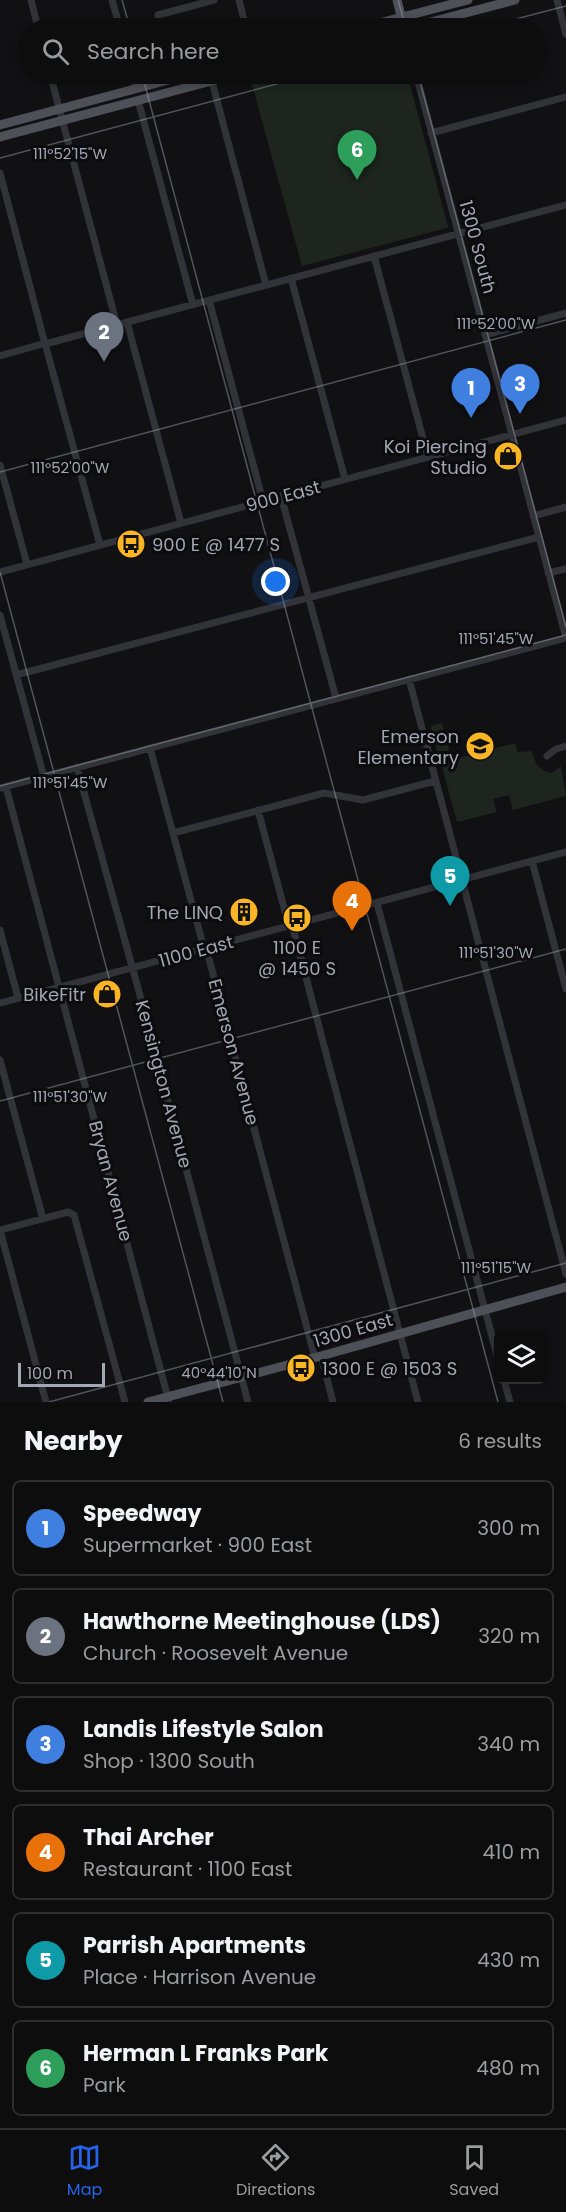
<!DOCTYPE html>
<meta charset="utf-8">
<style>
body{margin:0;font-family:Poppins,sans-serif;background:#161617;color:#f1f3f6}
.controls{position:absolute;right:18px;bottom:18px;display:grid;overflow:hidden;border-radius:9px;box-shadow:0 3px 9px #0003}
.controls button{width:54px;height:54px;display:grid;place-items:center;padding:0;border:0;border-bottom:2px solid #2d2d2e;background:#0d0d0e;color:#f1f3f6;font:30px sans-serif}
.scale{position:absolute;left:18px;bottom:15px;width:87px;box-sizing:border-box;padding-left:6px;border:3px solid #a2a7b4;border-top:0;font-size:16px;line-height:21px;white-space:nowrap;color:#a2a7b4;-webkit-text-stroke:4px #0c0c0e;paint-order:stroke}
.you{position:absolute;left:276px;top:582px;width:21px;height:21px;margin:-15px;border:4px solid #fff;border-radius:50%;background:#1a73e8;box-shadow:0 0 0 9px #1a73e833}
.badge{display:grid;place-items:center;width:39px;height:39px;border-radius:50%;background:#2563eb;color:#fff;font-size:20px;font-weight:700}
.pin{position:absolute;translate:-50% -50px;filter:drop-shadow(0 2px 3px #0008)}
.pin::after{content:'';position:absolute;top:32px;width:21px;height:18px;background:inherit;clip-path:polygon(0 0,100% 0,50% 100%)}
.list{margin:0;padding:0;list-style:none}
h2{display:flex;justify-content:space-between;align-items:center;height:78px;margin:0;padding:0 24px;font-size:26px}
h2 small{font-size:20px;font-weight:400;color:#9a9c9e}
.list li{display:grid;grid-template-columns:39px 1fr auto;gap:18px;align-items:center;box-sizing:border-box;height:96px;margin:0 12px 12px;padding:0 12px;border:2px solid #2d2d2e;border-radius:9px}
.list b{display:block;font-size:22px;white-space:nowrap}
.list p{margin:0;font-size:20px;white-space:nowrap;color:#9a9c9e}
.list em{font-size:20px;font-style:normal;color:#9a9c9e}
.icon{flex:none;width:33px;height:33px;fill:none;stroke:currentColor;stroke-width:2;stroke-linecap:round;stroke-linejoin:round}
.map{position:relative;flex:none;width:566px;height:1402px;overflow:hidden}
.search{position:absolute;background:#0d0d0e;box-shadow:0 3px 9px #0003;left:18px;right:18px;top:18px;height:66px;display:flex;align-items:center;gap:15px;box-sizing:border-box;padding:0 21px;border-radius:33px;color:#9a9c9e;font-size:22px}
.sheet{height:726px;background:#0d0d0e}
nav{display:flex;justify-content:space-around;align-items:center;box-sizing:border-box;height:84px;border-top:2px solid #2d2d2e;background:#0d0d0e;font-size:16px;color:#9a9c9e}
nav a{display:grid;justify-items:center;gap:3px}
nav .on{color:#2563eb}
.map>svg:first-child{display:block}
</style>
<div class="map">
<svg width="566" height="1402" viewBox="0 0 566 1402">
<rect width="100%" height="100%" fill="#111113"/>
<path fill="#1d251e" d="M279,74H407L448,226L447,228L302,266L251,81Z
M442,723L451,757L439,760L431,726Z
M515,743L518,752L532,751C535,764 539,770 552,773L561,766L566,796L513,810L509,795L493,799L497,812L457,822L441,763Z"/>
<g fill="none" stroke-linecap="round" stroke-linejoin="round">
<path stroke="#323338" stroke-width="7" d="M31,0L38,28
M112,0L120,28
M239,0L246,28
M557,0L566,34
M158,15L214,0
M50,74L117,325
M132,74L136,88
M210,74L266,285
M416,74L566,638
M138,100L193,305
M431,133L566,97
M0,173L44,340
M374,256L428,457
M291,278L345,479
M209,300L263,501
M127,322L181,523
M485,335L566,313
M49,343L566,205
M46,347L100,545
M0,356L42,344
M0,465L27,564
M281,496L336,698
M533,516L566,507
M0,572L566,420
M548,573L566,569
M0,615L44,777
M16,675L539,537
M409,679L566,1274
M150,748L202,941L208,955L315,1358
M547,756L556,749L566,746
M77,767L138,988L248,1402
M6,787L169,1402
M0,788L566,638
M258,810L287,919L294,932L418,1402
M173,833L324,793L363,800L435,781
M532,861L566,989
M377,903L498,1359
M0,930L18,998
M0,1003L566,852
M0,1060L43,1219
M0,1230L68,1212L74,1215L125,1402
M0,1230L46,1402
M321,1356L333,1402
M504,1380L510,1402"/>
<path stroke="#4e5057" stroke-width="9" d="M397,0L403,23
M360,28L468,0
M408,28L515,0
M0,125L191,74
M0,137L238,74
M148,1402L321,1356L566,1287"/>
</g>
<path fill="none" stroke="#a2a7b4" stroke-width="1.5" stroke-opacity="0.45" d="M122,0L130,28M398,0L406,28M481,28L566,6M142,74L498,1402M418,74L566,627M0,158L314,74M0,472L566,320M0,572L223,1402M0,786L566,635M0,1101L566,949M49,1402L566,1263"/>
<defs>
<g id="shop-disc" transform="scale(1.5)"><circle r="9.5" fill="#f9b523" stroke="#0c0c0e"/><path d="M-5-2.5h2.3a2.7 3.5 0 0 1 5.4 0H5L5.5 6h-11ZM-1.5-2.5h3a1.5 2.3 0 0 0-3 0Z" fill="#111"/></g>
<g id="bus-disc" transform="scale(1.5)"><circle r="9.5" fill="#f9b523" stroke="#0c0c0e"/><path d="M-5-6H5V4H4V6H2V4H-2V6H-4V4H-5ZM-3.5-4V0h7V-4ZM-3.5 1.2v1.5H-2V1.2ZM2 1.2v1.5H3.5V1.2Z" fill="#111"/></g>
<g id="school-disc" transform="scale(1.5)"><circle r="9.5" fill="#f9b523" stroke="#0c0c0e"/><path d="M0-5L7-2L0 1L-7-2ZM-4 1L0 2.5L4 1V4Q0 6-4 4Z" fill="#111"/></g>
<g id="building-disc" transform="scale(1.5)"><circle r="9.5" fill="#f9b523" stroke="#0c0c0e"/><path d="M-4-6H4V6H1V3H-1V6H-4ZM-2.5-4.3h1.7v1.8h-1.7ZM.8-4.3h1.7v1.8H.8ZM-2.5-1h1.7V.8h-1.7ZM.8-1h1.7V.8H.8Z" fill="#111"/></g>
</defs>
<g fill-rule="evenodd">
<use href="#shop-disc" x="508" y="456"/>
<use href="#bus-disc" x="131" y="544"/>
<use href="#school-disc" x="480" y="746"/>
<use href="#building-disc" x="244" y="912"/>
<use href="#bus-disc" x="297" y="918"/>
<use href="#shop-disc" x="107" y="994"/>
<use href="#bus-disc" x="301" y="1368"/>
</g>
<g text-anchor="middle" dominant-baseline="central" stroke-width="6" stroke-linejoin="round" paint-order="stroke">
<g font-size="18" fill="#a2a7b4" stroke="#0c0c0e">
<text transform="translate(478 247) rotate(75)">1300 South</text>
<text transform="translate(283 496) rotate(-15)">900 East</text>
<text transform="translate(196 951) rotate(-15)">1100 East</text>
<text transform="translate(234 1052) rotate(75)">Emerson Avenue</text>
<text transform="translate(164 1084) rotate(75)">Kensington Avenue</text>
<text transform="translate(111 1181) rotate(75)">Bryan Avenue</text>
<text transform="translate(353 1330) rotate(-16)">1300 East</text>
</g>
<g font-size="18" fill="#a2a7b4" stroke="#0c0c0e" text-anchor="end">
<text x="487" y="446">Koi Piercing<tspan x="487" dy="21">Studio</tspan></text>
<text x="152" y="544" text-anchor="start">900 E @ 1477 S</text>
<text x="459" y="736">Emerson<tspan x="459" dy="21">Elementary</tspan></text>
<text x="223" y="912">The LINQ</text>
<text x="297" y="947" text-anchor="middle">1100 E<tspan x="297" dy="21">@ 1450 S</tspan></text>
<text x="86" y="994">BikeFitr</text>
<text x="322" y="1368" text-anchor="start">1300 E @ 1503 S</text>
</g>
</g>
<g font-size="15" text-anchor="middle" fill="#a2a7b4" stroke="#0c0c0e" stroke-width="6" stroke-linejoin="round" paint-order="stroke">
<text x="70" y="159">111°52'15"W</text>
<text x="496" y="329">111°52'00"W</text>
<text x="70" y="473">111°52'00"W</text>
<text x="496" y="644">111°51'45"W</text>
<text x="70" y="788">111°51'45"W</text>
<text x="496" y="958">111°51'30"W</text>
<text x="70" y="1102">111°51'30"W</text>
<text x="496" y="1273">111°51'15"W</text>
<text x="219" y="1378">40°44'10"N</text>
</g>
</svg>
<div class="controls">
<button><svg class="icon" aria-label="layers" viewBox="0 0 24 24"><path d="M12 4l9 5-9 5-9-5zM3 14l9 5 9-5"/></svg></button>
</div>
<div class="scale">100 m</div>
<div class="you"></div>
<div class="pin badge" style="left:471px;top:418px;background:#3f7fe0">1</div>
<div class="pin badge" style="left:104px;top:362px;background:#6b7280">2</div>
<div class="pin badge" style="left:520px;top:414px;background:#3f7fe0">3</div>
<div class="pin badge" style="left:352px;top:931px;background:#e8710a">4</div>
<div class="pin badge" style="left:450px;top:906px;background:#0f9aa8">5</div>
<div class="pin badge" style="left:357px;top:180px;background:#2e9e5b">6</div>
<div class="search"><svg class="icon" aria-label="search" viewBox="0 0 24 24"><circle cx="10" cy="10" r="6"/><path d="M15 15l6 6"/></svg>Search here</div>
</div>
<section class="sheet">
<h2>Nearby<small>6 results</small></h2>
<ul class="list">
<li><span class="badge" style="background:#3f7fe0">1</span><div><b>Speedway</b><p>Supermarket · 900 East</p></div><em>300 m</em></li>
<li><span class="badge" style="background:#6b7280">2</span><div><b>Hawthorne Meetinghouse (LDS)</b><p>Church · Roosevelt Avenue</p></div><em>320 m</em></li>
<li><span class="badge" style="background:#3f7fe0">3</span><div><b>Landis Lifestyle Salon</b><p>Shop · 1300 South</p></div><em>340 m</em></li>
<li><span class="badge" style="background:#e8710a">4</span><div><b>Thai Archer</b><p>Restaurant · 1100 East</p></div><em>410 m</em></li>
<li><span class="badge" style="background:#0f9aa8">5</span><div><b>Parrish Apartments</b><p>Place · Harrison Avenue</p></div><em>430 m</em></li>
<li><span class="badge" style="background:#2e9e5b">6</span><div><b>Herman L Franks Park</b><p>Park</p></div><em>480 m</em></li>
</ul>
</section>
<nav>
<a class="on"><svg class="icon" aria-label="map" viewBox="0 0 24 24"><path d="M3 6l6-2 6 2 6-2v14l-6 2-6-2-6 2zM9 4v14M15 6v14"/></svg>Map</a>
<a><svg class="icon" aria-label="directions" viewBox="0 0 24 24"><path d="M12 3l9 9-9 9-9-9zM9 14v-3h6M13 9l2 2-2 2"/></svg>Directions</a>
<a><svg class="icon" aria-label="saved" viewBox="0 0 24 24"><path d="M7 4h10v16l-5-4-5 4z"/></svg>Saved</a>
</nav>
